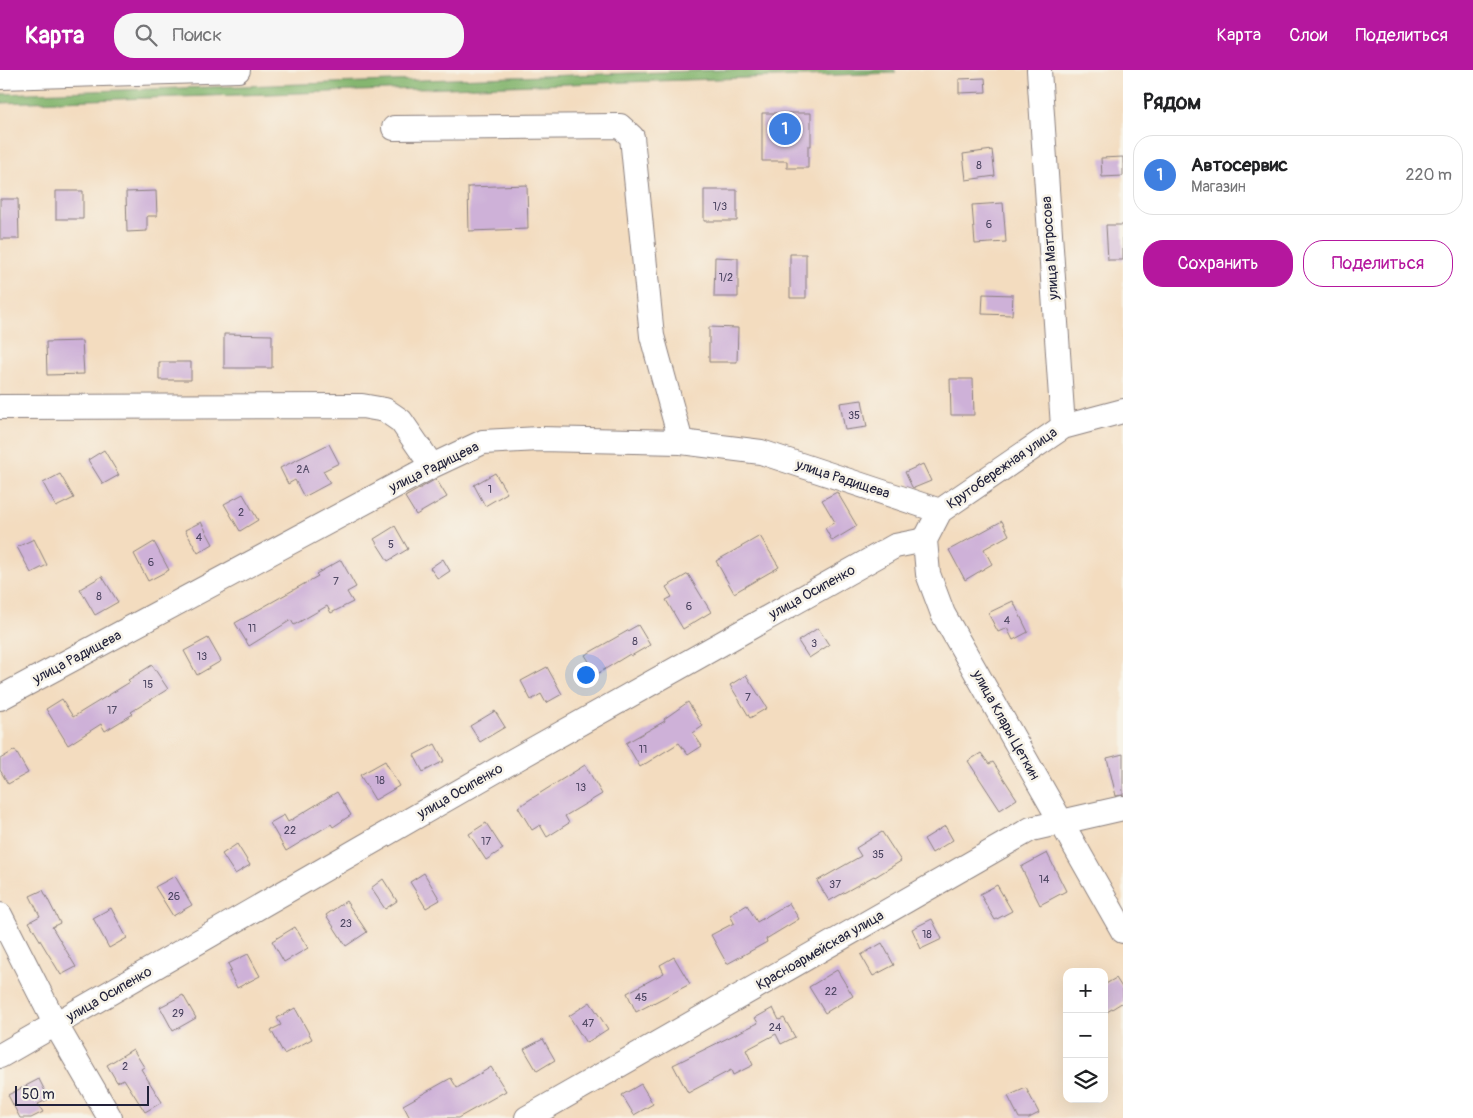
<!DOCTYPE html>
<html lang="ru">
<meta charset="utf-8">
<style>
body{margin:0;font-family:Pangolin,sans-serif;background:#f6f6f6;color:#202124}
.controls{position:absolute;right:15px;bottom:15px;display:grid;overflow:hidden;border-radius:10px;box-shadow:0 5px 20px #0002}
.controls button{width:45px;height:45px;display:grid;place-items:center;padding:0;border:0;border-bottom:1px solid #e0e0e0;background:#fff;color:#202124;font:25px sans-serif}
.scale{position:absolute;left:15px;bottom:12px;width:134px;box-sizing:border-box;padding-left:5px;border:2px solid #22223b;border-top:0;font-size:14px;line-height:18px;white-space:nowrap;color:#22223b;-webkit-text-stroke:4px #f7f3e8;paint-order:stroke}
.you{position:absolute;left:585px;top:604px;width:18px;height:18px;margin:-12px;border:4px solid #fff;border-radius:50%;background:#1a73e8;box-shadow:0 0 0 8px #1a73e833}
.badge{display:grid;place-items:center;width:32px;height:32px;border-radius:50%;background:#b5179e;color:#fff;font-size:16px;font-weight:700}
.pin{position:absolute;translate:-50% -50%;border:2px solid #fff;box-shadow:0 1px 5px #0006}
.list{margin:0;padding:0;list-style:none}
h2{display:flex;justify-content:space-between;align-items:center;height:65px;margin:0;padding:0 20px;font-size:21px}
h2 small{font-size:16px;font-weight:400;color:#757577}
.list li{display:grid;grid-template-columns:32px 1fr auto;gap:15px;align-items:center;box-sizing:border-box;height:80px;margin:0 10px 10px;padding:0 10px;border:1px solid #e0e0e0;border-radius:20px}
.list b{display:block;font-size:19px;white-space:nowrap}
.list p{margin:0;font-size:16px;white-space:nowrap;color:#757577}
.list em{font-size:16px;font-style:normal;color:#757577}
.actions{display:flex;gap:10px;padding:15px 20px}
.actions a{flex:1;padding:11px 0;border:1px solid #b5179e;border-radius:20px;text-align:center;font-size:18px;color:#b5179e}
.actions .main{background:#b5179e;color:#fff}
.icon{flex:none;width:28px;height:28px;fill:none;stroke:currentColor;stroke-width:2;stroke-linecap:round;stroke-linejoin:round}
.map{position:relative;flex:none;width:1123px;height:1048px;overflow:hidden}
header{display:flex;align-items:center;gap:30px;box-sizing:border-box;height:70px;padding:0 25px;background:#b5179e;color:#fff}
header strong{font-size:24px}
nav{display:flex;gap:28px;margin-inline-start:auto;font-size:18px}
.search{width:350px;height:45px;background:#f6f6f6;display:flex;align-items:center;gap:12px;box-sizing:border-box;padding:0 18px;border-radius:20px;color:#757577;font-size:19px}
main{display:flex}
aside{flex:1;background:#fff}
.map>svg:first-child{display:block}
</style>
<header>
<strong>Карта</strong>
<div class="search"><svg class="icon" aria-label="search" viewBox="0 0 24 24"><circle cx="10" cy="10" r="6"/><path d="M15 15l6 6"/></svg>Поиск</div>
<nav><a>Карта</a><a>Слои</a><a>Поделиться</a></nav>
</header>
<main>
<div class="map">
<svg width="1123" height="1048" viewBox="0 0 1123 1048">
<rect width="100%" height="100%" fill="#f7f3e8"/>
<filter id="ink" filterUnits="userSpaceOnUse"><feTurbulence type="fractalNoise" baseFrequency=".02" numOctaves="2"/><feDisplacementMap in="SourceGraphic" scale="10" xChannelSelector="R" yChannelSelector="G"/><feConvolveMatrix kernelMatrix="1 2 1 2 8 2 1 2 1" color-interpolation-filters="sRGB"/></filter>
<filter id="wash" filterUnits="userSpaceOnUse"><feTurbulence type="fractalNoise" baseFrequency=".0096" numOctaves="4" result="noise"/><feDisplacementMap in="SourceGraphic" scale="20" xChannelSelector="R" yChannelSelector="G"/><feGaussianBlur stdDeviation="1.12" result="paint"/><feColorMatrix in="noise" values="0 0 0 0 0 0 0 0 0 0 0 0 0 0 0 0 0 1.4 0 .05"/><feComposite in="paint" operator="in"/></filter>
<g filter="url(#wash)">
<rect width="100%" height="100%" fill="#f3dcbf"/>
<path fill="#85b670" stroke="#546c56" d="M724,0H895V3L0,33V24Z"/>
<g id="blocks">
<path fill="#ceb1d8" d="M985,8L986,22L959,23V9Z
M762,43H811V76H808V98H787V91H762Z
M992,80L995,106L966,110L963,84Z
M1123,87V106L1102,107L1101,88Z
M527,115L528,159L469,161L468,117Z
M704,120H737V151H704Z
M56,121H83V149H56Z
M156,121L157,146H147V161L127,162L126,122Z
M0,129H18L19,169H0Z
M1003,133L1006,172L975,174L972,135Z
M1106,155H1123V190H1108Z
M790,184H806V228H790Z
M715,187L738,188V227H714Z
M983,224L1013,225L1012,245L982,244Z
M709,257L738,258L737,292H709Z
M224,264L272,265V298H224Z
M82,271L84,304L47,305L46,272Z
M159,292H191V310H159Z
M950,309H973L974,345H951Z
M862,330L867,357L845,360L840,333Z
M329,374L339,393L323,401L330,413L304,427L295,410L288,414L280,398Z
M104,380L119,405L103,414L88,390Z
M923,394L931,411L914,418L912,417L905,402Z
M495,403L507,423L485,436L474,415Z
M60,404L74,428L56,437L43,413Z
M436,409L447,427L416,445L405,427Z
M837,422L857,456L832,471L825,458L835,452L822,430Z
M243,424L258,450L240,461L224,434Z
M1002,451L1009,465L984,479L992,494L965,510L949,480Z
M201,452L213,474L198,483L185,460Z
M395,456L408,479L388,491L374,469Z
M760,466L779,497L734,523L716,491Z
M34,469L47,495L31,503L17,477Z
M154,472L169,500L148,511L134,484Z
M443,489L450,501L438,509L430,498Z
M341,490L356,517L347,522L353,532L331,543L327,536L294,555L291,550L249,576L235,553L318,506L316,504Z
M688,504L711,542L683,559L666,530L672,527L666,517Z
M102,506L118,532L95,545L80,519Z
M1013,531L1028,562L1013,570L1007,558L998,562L988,543Z
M638,555L650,575L631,586L630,584L597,604L585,585Z
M818,558L829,575L809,588L798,571Z
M208,568L221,591L197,605L184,581Z
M152,595L168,619L131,642L133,644L105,661L101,654L68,675L46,639L62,629L73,647L130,612L128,610Z
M547,597L562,624L546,633L541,624L531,630L521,611Z
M746,605L767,638L750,648L730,615Z
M688,632L703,656L693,663L702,676L688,685L679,673L640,697L626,673L665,651L664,649Z
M495,641L505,657L480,672L470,656Z
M435,674L444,691L423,702L414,685Z
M15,680L28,703L8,714L0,700V689Z
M981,683L989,694L993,692L1017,729L1000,740L968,691Z
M1123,684V725L1116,726L1107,688Z
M385,691L399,716L375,730L360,705Z
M585,695L602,724L565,746L569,753L547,767L540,755L532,760L518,737Z
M337,722L351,745L333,757L331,754L286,781L270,753L284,745L288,752Z
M486,753L503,779L486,790L469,764Z
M945,756L953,770L932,783L924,769Z
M882,762L901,791L875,807L874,806L829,831L817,811L861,786L856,778Z
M237,774L250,795L235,804L222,784Z
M1047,783L1066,821L1040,835L1021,797Z
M424,803L440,830L426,838L410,812Z
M175,806L192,835L173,846L155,817Z
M383,809L397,831L385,839L371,818Z
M997,815L1012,841L995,850L980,824Z
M43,820L60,853L52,857L76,897L61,905L29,852L40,846L30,826Z
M346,831L367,862L346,876L326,845Z
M789,833L799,849L766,869L767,872L727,894L711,865L734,853L730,845L747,835L757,852Z
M111,838L127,868L109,878L93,848Z
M932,849L942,869L921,879L912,859Z
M295,857L308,878L284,892L272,871Z
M882,873L894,895L873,906L861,885Z
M248,884L260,906L237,918L229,902L232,901L228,894Z
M674,887L690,914L636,942L627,923L664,903L660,895Z
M837,900L853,926L825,943L809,917Z
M1116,908L1123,919V932L1104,944V915Z
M183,925L196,948L173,961L160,937Z
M590,932L608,959L586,973L569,946Z
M295,938L312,969L284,984L271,960L281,955L277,948Z
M773,938L779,950L784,948L795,967L781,974L776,964L746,980L753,995L733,1005L731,1000L688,1023L673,995L758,953L755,948Z
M543,969L555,990L537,1001L524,979Z
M133,979L144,997L141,999L162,1032L145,1042L124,1009L117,1012L107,995Z
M491,997L506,1021L458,1048H410L403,1035L451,1008L457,1018Z
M39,1009L49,1029L38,1034L43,1042L31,1048H20L8,1025Z
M641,1014L653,1034L634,1045L622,1025Z
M1026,1018L1039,1043L1029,1048H1019L1008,1026Z"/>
</g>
</g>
<g filter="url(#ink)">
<use href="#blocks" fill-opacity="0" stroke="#8a7f7d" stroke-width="1"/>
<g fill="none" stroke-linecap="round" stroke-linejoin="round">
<g stroke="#8a7f7d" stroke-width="26">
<path id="minor" d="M1039,0L1063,357
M0,7L238,0
M394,58L620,56L632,67L652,266L681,372
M0,337L362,336L385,340L401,351L432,396
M1123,341L1063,357L940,441L925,470L928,504L943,544L1123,861
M0,628L432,396L483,372L539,369L681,372L761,382L940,441
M0,845L56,955L110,1048
M0,986L509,693L895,476L925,470
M527,1048L1031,759L1123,738"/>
</g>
<use href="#minor" stroke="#fff" stroke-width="24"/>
</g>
</g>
<g text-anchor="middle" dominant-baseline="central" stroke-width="5" stroke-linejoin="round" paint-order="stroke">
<g font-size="11" fill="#4d4662">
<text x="979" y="95">8</text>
<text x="720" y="136">1/3</text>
<text x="989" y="154">6</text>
<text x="726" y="207">1/2</text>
<text x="854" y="345">35</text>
<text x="303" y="399">2А</text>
<text x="490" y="419">1</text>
<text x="241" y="442">2</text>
<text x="199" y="467">4</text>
<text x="391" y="474">5</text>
<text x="151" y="492">6</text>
<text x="336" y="511">7</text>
<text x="99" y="526">8</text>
<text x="689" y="536">6</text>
<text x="1007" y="550">4</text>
<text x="252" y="558">11</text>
<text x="635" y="571">8</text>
<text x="814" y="573">3</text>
<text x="202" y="586">13</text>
<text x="148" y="614">15</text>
<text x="748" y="627">7</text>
<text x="112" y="640">17</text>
<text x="643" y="679">11</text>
<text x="380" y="710">18</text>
<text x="581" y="717">13</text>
<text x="290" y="760">22</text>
<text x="486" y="771">17</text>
<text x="878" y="784">35</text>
<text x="1044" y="809">14</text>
<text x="835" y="814">37</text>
<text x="174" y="826">26</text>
<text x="346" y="853">23</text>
<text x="927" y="864">18</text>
<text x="831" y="921">22</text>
<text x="641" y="927">45</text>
<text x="178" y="943">29</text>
<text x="588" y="953">47</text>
<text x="775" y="957">24</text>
<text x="125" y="996">2</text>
</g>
<g font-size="14" fill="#22223b" stroke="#f7f3e8">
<text transform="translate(1050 178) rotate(-94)">улица Матросова</text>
<text transform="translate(434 397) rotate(-26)">улица Радищева</text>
<text transform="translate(1002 398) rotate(-35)">Крутобережная улица</text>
<text transform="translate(843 409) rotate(18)">улица Радищева</text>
<text transform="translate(812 522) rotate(-29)">улица Осипенко</text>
<text transform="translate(77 587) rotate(-28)">улица Радищева</text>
<text transform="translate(1006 655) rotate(61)">улица Клары Цеткин</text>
<text transform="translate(460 721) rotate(-30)">улица Осипенко</text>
<text transform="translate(820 880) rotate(-30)">Красноармейская улица</text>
<text transform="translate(109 924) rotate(-30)">улица Осипенко</text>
</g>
</g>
</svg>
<div class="controls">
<button>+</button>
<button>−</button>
<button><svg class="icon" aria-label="layers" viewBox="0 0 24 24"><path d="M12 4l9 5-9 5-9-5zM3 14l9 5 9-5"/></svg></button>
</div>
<div class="scale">50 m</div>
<div class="you"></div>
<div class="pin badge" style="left:785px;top:59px;background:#3f7fe0">1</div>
</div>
<aside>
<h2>Рядом<small></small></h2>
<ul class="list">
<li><span class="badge" style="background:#3f7fe0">1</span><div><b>Автосервис</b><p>Магазин</p></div><em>220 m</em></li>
</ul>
<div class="actions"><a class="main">Сохранить</a><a>Поделиться</a></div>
</aside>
</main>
